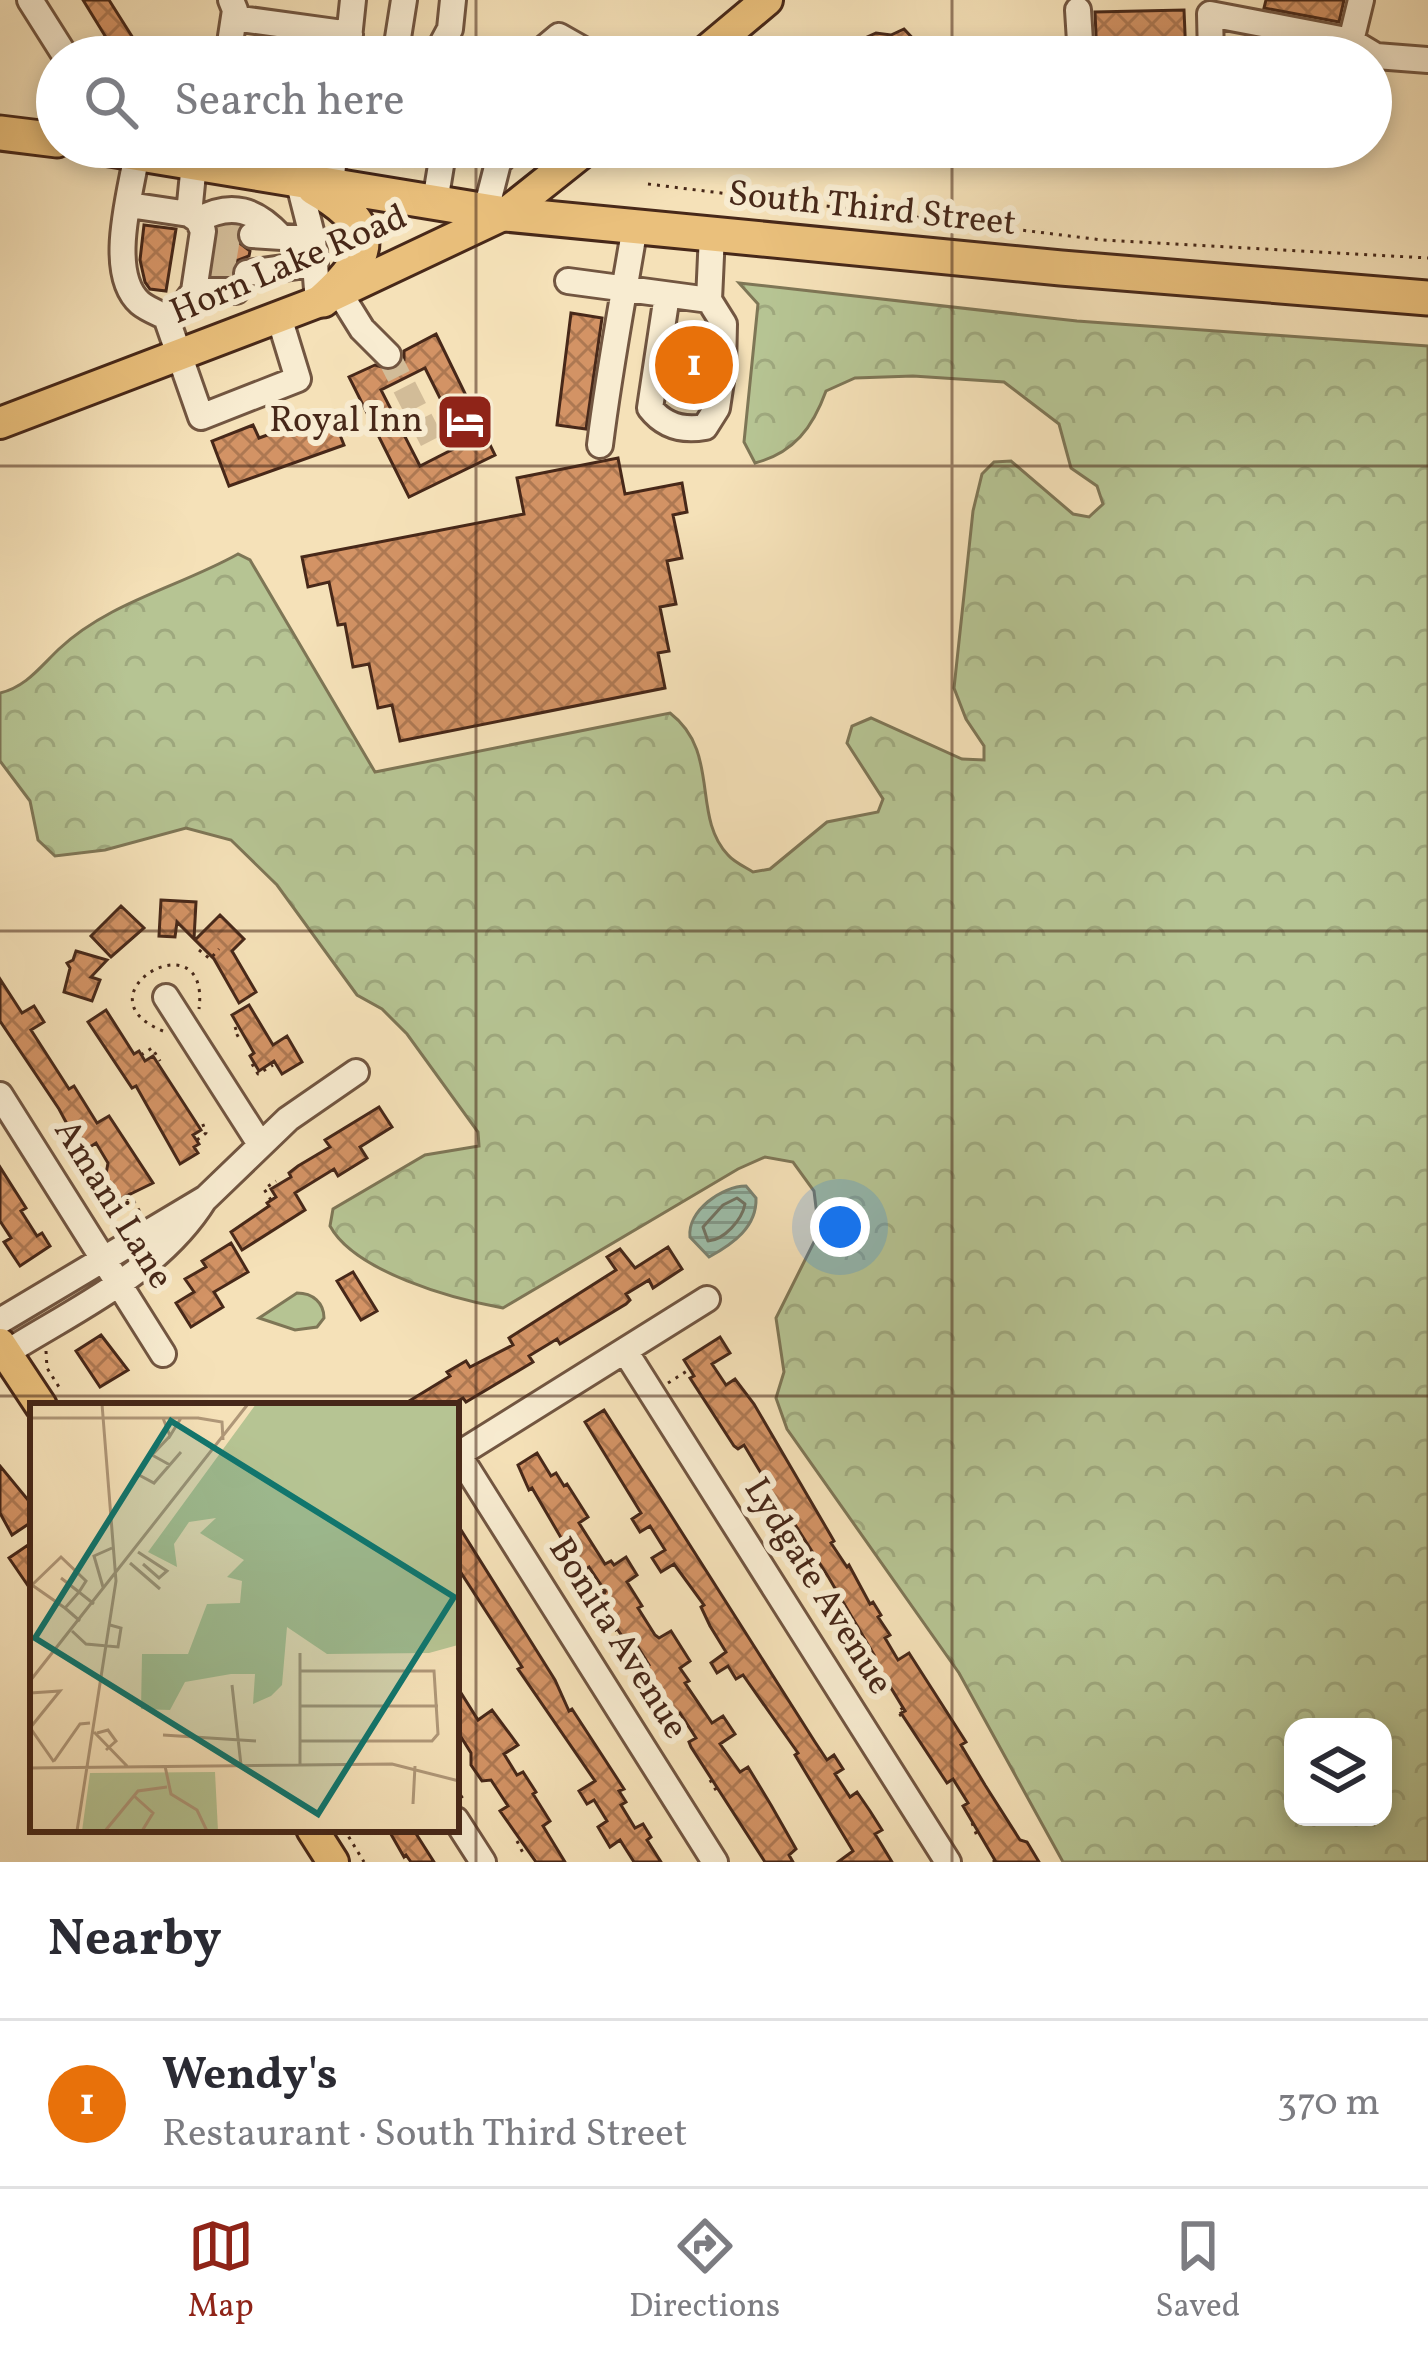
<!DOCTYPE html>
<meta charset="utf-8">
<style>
body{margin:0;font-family:Vollkorn,serif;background:#f7f7f7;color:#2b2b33}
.controls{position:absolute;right:36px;bottom:36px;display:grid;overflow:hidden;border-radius:24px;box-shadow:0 6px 18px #0003}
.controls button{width:108px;height:108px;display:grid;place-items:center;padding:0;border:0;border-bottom:3px solid #e1e1e2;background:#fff;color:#2b2b33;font:60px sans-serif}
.you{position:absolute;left:840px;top:1227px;width:42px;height:42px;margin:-30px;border:9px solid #fff;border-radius:50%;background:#1a73e8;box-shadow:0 0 0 18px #1a73e833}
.badge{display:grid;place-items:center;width:78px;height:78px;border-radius:50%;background:#8f2418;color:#fff;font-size:39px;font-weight:700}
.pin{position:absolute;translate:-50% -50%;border:6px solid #fff;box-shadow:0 3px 12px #0006}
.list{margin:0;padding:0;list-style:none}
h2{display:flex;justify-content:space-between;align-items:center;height:156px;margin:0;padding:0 48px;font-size:51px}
h2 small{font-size:39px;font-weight:400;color:#7c7c81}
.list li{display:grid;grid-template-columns:78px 1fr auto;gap:36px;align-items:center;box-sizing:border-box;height:168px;padding:0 48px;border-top:3px solid #e1e1e2}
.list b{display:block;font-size:45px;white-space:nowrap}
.list p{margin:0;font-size:39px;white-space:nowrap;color:#7c7c81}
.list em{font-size:39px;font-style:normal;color:#7c7c81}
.icon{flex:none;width:66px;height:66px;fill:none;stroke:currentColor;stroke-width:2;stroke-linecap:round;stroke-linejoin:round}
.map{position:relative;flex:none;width:1428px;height:1862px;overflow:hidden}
.search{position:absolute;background:#fff;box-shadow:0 6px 18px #0003;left:36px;right:36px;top:36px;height:132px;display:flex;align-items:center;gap:30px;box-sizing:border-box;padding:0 42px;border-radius:66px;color:#7c7c81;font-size:45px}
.sheet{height:324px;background:#fff}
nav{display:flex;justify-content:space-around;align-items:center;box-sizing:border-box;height:168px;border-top:3px solid #e1e1e2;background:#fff;font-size:33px;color:#7c7c81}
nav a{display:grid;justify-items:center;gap:6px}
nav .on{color:#8f2418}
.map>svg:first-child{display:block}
</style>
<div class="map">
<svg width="1428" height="1862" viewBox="0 0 1428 1862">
<defs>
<pattern id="forest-crowns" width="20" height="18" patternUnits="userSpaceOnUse" patternTransform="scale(3)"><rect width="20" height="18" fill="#b6c493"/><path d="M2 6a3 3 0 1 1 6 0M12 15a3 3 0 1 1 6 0" fill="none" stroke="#9ea87e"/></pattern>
<pattern id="water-rules" width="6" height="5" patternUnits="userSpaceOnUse" patternTransform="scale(3)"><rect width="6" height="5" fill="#9dbeaa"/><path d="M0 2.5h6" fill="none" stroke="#829a8a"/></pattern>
<pattern id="building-cross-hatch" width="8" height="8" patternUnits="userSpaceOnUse" patternTransform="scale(3)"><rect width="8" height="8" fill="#d39365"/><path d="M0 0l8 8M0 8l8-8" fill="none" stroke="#ad7852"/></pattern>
</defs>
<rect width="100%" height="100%" fill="#f5e1b8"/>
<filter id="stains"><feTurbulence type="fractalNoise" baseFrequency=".00167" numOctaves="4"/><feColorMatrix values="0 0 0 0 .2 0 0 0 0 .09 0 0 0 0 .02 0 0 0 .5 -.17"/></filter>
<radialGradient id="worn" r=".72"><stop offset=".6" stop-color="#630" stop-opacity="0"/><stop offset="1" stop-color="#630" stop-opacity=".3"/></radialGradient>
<path fill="#b6c493" stroke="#7e7656" stroke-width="3" d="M297,1293C313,1293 324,1303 324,1318L317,1327L295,1330L259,1318Z"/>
<path fill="url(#forest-crowns)" stroke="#7e7656" stroke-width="3" fill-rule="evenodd" d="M739,283L1077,321L1428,346V1862H1063L959,1673L787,1429L776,1398L784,1372L776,1318L819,1232L814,1191L793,1162L765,1157L738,1169L503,1308C453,1299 355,1272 330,1226L333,1209L425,1155L479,1146L478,1132L407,1034L382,1009L357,995L277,885L231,840L186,828L105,850L55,856L38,840L30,801L0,761V693C26,687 40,667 59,649C109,602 179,587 238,554L250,560L375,772L670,713C721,752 691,816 728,855C734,862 745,867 753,872L770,869L827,822L878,812L883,799L847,743L852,726L871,718L962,759L984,760V746L966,719L954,688L973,511L982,474L994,462L1011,461L1073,514L1089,517L1103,504L1097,486L1071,468L1059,424L1004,382L913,376L855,378L826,391C813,427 794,453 755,463L744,442L758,304ZM1293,1727H1383V1817H1293Z"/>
<path fill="url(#water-rules)" stroke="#7b8270" stroke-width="3" d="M746,1186L756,1198C757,1227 733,1244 709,1257L690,1237C687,1211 722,1186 746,1186Z"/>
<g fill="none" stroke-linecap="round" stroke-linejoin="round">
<path stroke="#727362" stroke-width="3" d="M737,1198L745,1204C742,1220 724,1240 708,1241L703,1227L723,1205Z"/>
</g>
<path fill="url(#building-cross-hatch)" stroke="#472819" stroke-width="3" fill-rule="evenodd" d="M83,0H109L145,57H82L107,39Z
M1266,0H1344L1339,22L1264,8Z
M1184,10L1186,57H1097L1095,12Z
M904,29L919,45L899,57H882L867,37L876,33L891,35Z
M144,225L176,229L166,291L150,289L145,282L140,260Z
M238,227L237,241L250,251L249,256L236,261L231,274H213L219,229Z
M571,313L602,318L586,429L557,425Z
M679,325L707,330L703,390L674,385Z
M436,334L495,455L409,497L349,377L375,365L393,370L404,360V351ZM425,368L463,444L420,466L381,390Z
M331,412L344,445L229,486L212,441L253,425L259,438Z
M618,458L625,494L682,483L687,512L673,515L682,558L667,561L676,604L660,607L669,651L658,653L665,688L400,741L392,705L378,708L369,664L353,667L345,624L338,625L329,582L308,587L302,557L524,514L517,478Z
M161,900L196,902L194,939L177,922L175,937L159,936Z
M121,906L144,928L111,957L91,936Z
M220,915L244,939L232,951L256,992L239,1003L214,959L195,940Z
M76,951L107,960L91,977L100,980L92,1001L64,992L70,968L67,963L73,960Z
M0,979L22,1013L34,1006L44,1022L31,1030L69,1089L74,1086L97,1123L109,1116L153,1183L114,1202L99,1178L106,1174L108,1163L96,1143L82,1152L59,1109L0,1021Z
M249,1005L273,1045L287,1036L302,1062L282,1074L274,1061L259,1071L250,1056L254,1053L232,1015Z
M106,1010L134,1054L139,1051L145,1061L153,1056L201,1130L193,1135L199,1144L194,1147L198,1153L180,1164L136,1086L132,1088L88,1022Z
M379,1107L392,1127L360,1147L367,1158L338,1176L334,1169L295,1193L305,1210L242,1250L231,1232L269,1206L267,1203L276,1197L271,1189L291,1177L289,1173L298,1166L330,1147L325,1140Z
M0,1167L26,1208L21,1211L37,1236L42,1233L50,1246L20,1266L4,1242L11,1238L0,1221Z
M231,1243L248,1272L214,1292L223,1307L191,1327L176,1303L194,1292L185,1279L206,1267L202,1261Z
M668,1247L682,1269L653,1288L649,1280L626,1294L630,1300L626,1304L560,1344L557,1339L529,1356L533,1362L466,1402L463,1398L450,1406H401L450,1376L447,1372L466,1361L470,1367L513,1345L509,1338L616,1270L607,1257L620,1249L635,1268Z
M353,1272L377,1311L361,1320L337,1281Z
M101,1335L128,1370L100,1387L76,1351Z
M720,1337L730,1353L712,1364L726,1385L735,1379L754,1404L834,1541L831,1543L847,1567L849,1565L870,1604L873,1602L881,1615L878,1617L890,1635L885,1638L898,1660L909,1653L966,1742L961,1745L985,1785L1020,1840L1027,1842L1039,1862H996L963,1806L968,1803L953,1779L947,1783L901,1713L905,1711L891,1688L887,1690L878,1676L869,1659L874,1655L829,1578L794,1523L789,1526L777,1514L761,1488L767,1483L744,1445L738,1449L734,1446L690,1378L694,1376L684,1360Z
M604,1410L815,1742L827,1760L834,1755L843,1769L835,1774L850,1797L857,1792L870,1811L882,1830L875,1834L892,1862H838L853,1851L795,1755L798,1753L743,1675L736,1679L728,1666L717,1673L711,1663L726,1652L710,1626L701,1607L704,1605L674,1564L661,1572L652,1558L665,1550L650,1526L640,1532L632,1519L641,1513L585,1422Z
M537,1453L551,1476L556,1473L564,1486L567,1484L588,1517L579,1523L605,1564L611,1561L614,1565L626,1557L637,1575L627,1582L642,1606L638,1608L655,1635L659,1638L671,1631L690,1661L680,1668L689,1681L685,1683L712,1723L723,1716L735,1734L720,1744L740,1772L748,1767L771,1805L796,1849L789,1855L793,1862H765L691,1747L689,1742L696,1738L680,1713L675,1716L671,1709L668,1711L645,1673L643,1669L649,1665L633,1639L628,1642L622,1636L612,1621L598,1595L605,1591L589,1567L581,1572L532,1488L529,1490L518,1465Z
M0,1466L33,1506V1521L12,1535L0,1513Z
M456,1522L555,1680L569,1711L572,1709L624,1789L619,1791L626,1802L621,1805L635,1828L643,1824L651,1837L647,1840L661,1862H634L620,1840L610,1847L598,1827L607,1821L594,1800L587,1804L579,1791L595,1781L518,1669L522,1667L456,1565Z
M28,1545L33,1552V1593L9,1558Z
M456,1685L478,1720L492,1710L518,1745L504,1754L517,1775L523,1772L536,1792L533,1794L550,1821L543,1826L565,1862H536L500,1811L508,1806L491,1780L482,1781L471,1765V1753L456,1729Z
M388,1829H413L434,1862H411L406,1855L404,1857Z"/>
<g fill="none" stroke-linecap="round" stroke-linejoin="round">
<path stroke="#d2bc98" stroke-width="24" stroke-dasharray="24 12" stroke-linecap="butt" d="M216,232L252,235
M214,249L249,255
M211,271L247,273
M388,355L436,449"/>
<g stroke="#725641" stroke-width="30">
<path id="minor" d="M30,0L66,57
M1361,0L1351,41L1376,56L1428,60
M1078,10L1081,57
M234,18L350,34
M228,56L235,10L231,0
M347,57L353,0
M395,57L404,0
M435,57L450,29L453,0
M534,57L559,36L596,57
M1211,57L1210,14L1351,41
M1300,147H1301
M137,153C131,192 106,273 140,303C147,309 158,313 166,317L201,417L298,379L279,317
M298,180L313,239
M331,185L335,147
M435,202L444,147
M129,205L189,214
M486,210L498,163L512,147
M198,220C232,201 256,210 281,237
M252,235L313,239L318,302
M247,273L313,264
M568,281L709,300
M194,291H236
M339,292L362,329L388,355
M667,295L650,408C664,426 683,431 705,427L717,408L723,368L724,324L709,300L712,234
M166,317L186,302L194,291L203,231L198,220L189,214L194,163
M600,445C609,371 623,299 635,226
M166,997L260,1144
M0,1095L163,1354
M0,1321L206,1198L288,1119L356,1072
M625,1351L948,1862
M6,1353C76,1309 159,1272 204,1200
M458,1454L715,1862
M456,1456L707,1299
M456,1820L483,1862"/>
</g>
<g stroke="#472819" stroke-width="36">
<path id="major" d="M699,57L767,0
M0,423L323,300L505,214L589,147
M0,1344L41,1406
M312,1829L333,1862"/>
</g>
<g stroke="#472819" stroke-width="39">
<path id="highway" d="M0,133L57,140
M98,147L505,214L1061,268L1428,298
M314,188C377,224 376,253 323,300"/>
</g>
<path stroke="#472819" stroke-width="3" stroke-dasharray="3 6" stroke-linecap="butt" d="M648,184L1102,240L1428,258
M199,950L210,959L219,949
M237,1028L234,1029L241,1042
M163,1031C73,995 211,915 199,1009
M141,1055L152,1048L160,1061
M252,1064L258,1074L273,1065
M197,1140L206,1133L201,1119
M129,1193L140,1212
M107,1197L113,1207L130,1197
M271,1200L264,1189L276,1181
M46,1351L47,1368L59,1387
M668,1383L687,1371
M785,1521L793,1533
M816,1560L820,1570
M840,1596L843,1607
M617,1629L614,1631L622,1646
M861,1635L866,1645
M876,1673L880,1684
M644,1686L640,1669L648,1663
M663,1704L669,1720
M903,1708L898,1711L904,1721
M710,1780L717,1792
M456,1788L465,1802
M972,1823L977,1836
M344,1829L364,1862
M517,1841L523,1853
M994,1862V1860"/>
<use href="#minor" stroke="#f8ecd1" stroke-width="24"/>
<use href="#major" stroke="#eac07c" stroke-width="30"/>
<use href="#highway" stroke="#eac07c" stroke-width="33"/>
</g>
<path fill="none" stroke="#472819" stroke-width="3" stroke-opacity="0.55" d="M476,0V57M952,0V57M476,147V1862M952,147V1862M0,466H1428M0,931H1428M0,1396H1428"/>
<defs>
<g id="hotel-square" transform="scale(3)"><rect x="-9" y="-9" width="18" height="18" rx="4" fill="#8f2418" stroke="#f8ecd1"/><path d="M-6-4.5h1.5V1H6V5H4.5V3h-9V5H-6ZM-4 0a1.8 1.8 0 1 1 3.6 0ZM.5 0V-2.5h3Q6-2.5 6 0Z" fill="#fff"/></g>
</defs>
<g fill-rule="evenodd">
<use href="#hotel-square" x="465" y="422"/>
</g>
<g text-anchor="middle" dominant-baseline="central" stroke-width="12" stroke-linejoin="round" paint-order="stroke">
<g font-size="36" fill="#472819" stroke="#f8ecd1">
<text transform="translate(872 210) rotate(6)">South Third Street</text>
<text transform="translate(289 266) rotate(-23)">Horn Lake Road</text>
<text transform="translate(112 1205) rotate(58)">Amani Lane</text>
<text transform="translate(817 1587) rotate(58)">Lydgate Avenue</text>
<text transform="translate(617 1639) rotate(58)">Bonita Avenue</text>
</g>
<g font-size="36" fill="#472819" stroke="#f8ecd1" text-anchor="end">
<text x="423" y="422">Royal Inn</text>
</g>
</g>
<g transform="translate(30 1403)">
<rect width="429" height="429" fill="#f5e1b8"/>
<path d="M185,369L188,428H52L60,370Z" fill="#b6c493"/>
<path d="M226,1H429L428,242L399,250L297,251L257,224L252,282L241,293L223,301L225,271H201L155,279L140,307L111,306L112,251H158L177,201L210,200L212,178L197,174L214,157L170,130L186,115L159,119L144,141L147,164L118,149Z" fill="#b6c493"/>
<path fill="none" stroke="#af9778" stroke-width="3" d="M0,15H169M133,15L140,33L151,15M168,15L192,19L193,37M140,62L122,52L140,33M109,72L124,80L151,49M108,149L137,168L129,175L113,161M100,160L130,186M31,175L49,189L56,178L31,154L2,182L35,205M73,184L64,153L82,145M50,218L35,205L49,189L64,201M42,228L56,241L88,244L91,225L80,222M0,278L218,1M202,282L211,362M0,290L30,288L0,325M270,303H408M1,326L24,359M64,329L97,363M67,330L78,327L86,338L76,347M133,332L226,338M270,338H402L408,331L404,268H270M24,358L50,321L60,320M270,361V250M135,363L141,391L167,407L177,428M0,365L362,361L429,378M103,392L123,410L112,428M383,401L385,363M47,428L86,178L72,1M75,428L108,388L137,384"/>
<path fill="#0f766e" fill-opacity="0.15" stroke="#0f766e" stroke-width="6" d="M141,18L424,194L288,411L5,235Z"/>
<rect width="429" height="429" fill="none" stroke="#472819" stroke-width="6"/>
</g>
<rect width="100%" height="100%" filter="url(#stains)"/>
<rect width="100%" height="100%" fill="url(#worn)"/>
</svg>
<div class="controls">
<button><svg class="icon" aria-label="layers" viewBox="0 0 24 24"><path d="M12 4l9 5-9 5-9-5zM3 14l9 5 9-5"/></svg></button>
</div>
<div class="you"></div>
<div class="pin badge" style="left:694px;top:365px;background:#e8710a">1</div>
<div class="search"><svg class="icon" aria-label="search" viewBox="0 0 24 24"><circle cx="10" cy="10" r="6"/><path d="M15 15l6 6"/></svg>Search here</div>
</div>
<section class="sheet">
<h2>Nearby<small></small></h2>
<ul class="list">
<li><span class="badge" style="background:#e8710a">1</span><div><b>Wendy's</b><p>Restaurant · South Third Street</p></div><em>370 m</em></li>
</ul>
</section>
<nav>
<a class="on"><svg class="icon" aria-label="map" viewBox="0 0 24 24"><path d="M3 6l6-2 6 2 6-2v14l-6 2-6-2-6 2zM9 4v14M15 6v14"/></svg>Map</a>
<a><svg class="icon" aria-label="directions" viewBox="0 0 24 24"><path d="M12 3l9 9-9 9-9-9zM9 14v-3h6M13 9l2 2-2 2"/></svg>Directions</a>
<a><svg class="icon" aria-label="saved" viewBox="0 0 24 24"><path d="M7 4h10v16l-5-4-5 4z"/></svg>Saved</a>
</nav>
